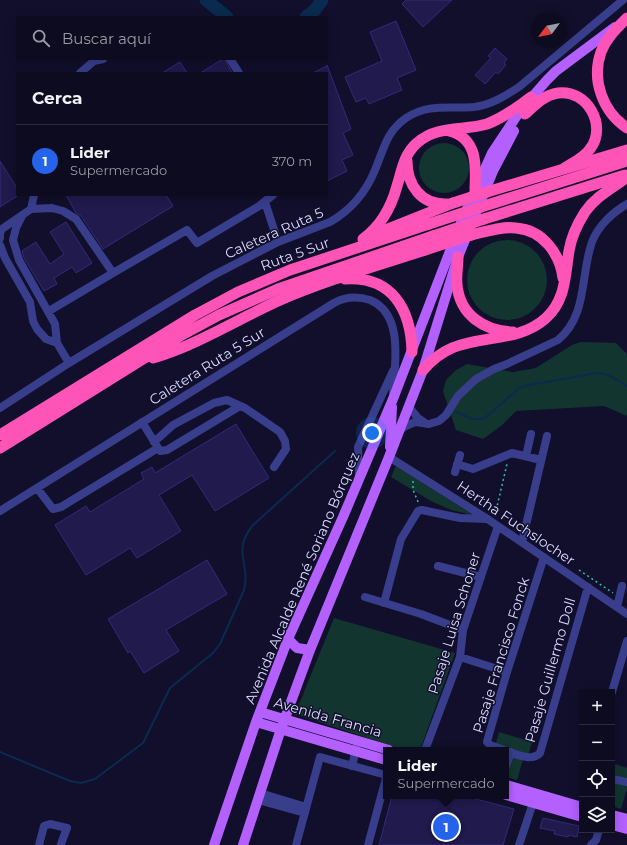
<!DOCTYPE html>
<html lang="es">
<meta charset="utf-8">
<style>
body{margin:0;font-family:Montserrat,sans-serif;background:#161429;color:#f1f3f6}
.controls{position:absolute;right:12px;bottom:12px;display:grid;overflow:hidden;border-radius:0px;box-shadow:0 2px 10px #0003}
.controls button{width:36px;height:36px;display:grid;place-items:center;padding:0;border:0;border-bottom:1px solid #2d2b3e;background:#0d0b20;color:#f1f3f6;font:20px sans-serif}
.compass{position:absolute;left:531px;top:12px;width:36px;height:36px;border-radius:50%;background:#0d0b20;box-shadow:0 2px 10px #0003;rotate:238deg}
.you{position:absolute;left:372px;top:433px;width:14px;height:14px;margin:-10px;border:3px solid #fff;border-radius:50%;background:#1a73e8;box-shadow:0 0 0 6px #1a73e833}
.badge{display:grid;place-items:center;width:26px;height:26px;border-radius:50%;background:#2563eb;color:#fff;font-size:13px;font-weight:700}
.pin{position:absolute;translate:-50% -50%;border:2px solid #fff;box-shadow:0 1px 4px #0006}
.popup{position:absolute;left:383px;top:747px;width:126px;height:52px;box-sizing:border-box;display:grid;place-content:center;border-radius:0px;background:#0d0b20;filter:drop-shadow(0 1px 3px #0005);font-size:13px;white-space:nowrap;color:#9a9ba5}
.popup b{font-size:15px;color:#f1f3f6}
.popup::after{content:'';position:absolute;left:50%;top:100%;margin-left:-8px;border:8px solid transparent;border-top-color:#0d0b20}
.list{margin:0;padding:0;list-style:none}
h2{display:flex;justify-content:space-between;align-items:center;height:52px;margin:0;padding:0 16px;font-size:17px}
h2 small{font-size:13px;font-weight:400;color:#9a9ba5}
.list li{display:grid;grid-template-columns:26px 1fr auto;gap:12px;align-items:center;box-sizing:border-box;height:72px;padding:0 16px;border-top:1px solid #2d2b3e}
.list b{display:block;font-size:15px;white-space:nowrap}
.list p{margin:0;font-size:13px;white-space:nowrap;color:#9a9ba5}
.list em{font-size:13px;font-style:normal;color:#9a9ba5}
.icon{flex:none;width:22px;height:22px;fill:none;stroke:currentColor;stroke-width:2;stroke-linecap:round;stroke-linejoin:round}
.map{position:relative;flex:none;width:627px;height:845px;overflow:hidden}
.search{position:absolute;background:#0d0b20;box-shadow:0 2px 10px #0003;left:16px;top:16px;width:312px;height:44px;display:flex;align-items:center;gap:10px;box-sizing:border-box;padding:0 14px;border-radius:0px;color:#9a9ba5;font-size:15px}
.panel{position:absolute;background:#0d0b20;box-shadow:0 2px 10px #0003;left:16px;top:72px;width:312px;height:124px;border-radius:0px}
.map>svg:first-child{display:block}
</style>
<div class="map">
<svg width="627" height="845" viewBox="0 0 627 845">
<rect width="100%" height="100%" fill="#110f2b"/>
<path fill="#123530" d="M419 168a25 25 0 1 1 50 0a25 25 0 1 1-50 0Z
M467 280a40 40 0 1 1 80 0a40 40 0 1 1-80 0Z
M581,342L616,343L627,354V416L604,406L516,411L501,426L483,439L456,430L443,391L446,380L456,370L467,364L513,372L536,368L572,345Z
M396,466L473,515L451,510L431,501L391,477Z
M334,618L455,653L420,750H404L295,714Z
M499,732L532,742L529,753L524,756L517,780L506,777V750H494Z
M612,763L627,768V789L621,809L612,806Z"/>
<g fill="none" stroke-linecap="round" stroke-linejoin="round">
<path stroke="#0a2a4f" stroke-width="2" d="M456,412C467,416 475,423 486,417L518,389L524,386L597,373L609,375L627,386
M0,752L70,781L81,783L95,779L143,743L170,688L213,653L220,644L244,590C251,564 231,552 253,525L335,451"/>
<path stroke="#0a2a4f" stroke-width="13" d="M206,0L227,17
M306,17L315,10L322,0"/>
</g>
<path fill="#201a4d" stroke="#332b7a" d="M406,0H452L423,27L402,4Z
M396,21L416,70L397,78L402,90L369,104L366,98L356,102L345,77L382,61L370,32Z
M495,48L507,59L504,63L506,65L498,74L496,72L485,84L475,75L491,58L488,56Z
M223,59H225L232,73H200Z
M180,62L187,73H162Z
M327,65L351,129L343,133L353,155L342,160L347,171L327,181V73H313L327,66Z
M0,161L17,188V196L0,207Z
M66,195H166L173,206L103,249L81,216L76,213Z
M66,222L92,263L76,273L72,267L54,278L57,284L44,291L24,258L22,251L36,242L50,264L64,254L50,232Z
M236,424L269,478L215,511L192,475L159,495L181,531L137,558L130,548L86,575L55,525L86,506L90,512L144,479L141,473L152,467L155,473Z
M207,560L227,594L166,630L179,651L144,673L130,651L128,653L108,619Z
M392,796H464L514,809L503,845H379Z
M543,818L579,826L577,837L569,835L568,837L554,834L555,831L540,828Z"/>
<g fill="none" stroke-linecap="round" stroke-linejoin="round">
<path stroke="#2ac2aa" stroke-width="1.5" stroke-dasharray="2 3" stroke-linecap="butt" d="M413,481V490L419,504
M495,515L507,464
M579,570L613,593"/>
<path stroke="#383e8c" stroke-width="8" d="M230,59L239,73
M80,73L94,61L103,59
M265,202L278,242
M31,209L34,195
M22,216L16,228L13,240L19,260L55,324L57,343L69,363
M0,238V233L2,229L31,209L52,208L63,211L76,219L113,273L187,230L197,243L259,206L273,195
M0,245L5,258L30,302L33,321L37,329L46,339L57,343
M49,311L113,273
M409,407L418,418L424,422
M0,408L69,363L212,276L278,242L330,222C351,210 366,192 375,170C384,149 386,132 406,118C428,103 450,109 474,107C491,105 505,96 519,87L623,0
M142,422L160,451L167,450L240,406
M400,430L406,426L415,422L429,424L439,421L446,415L458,396L476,379L494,369L507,364L558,340C588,315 580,276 592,242C598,226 613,212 627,204
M154,442L173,425L214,403L227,400L245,408L280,432L285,441L286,449L274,467
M526,456L531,434
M389,457L489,520L627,614
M457,464L473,469L512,453L541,460
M455,472L460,455
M359,477L358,447L393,371
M37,488L53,509L61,507L158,448
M0,511L334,303C345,297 357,296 370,300C404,314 395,363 393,393
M522,542L547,436
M438,566L481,577
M365,597L421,614L463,630
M384,603L401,539L418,511L422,510L460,518L487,519
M617,607L622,586
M460,657L507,672
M612,692L627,641
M425,750L460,657L463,630L498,526
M504,750L490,745L487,742L488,738L507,672L544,557
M506,751C516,754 532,762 540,753L588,587
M352,766L357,745
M506,766L511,752
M612,779L627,782
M260,793L306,807
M258,800L305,813
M39,845L44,826L50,824L67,828L61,844
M296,845L320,757L386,775
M368,845L386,778
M519,845L533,803L537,801
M591,845L596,840L599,830"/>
<path stroke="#b460ff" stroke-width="10" d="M390,447L392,407
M288,639L297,648L310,650
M260,712L389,750
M256,722L386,760
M506,785L582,807
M506,795L582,817
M612,815L627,819
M612,825L627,829
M214,845L256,722L288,639L343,517L393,399L462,220L492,153L520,111L547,80L556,71L615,27
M243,845L281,729L310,650L389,457L423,370L458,257L493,171L514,131"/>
<path stroke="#ff54b7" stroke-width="11" d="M627,18C617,28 606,38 601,52C591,80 603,112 627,128
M525,114C535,105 544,95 558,93C587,89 608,126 590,149C584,158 572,163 563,169
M449,131C478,138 476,166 475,189
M407,161C407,185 421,205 447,204
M487,192L627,150
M481,207L627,161
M484,219L625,175
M471,235C485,232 501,226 516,228C543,230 560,254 563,278
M370,236L453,203
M363,239C381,226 391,208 397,186C402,170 404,154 417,143C437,125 463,131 487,124C503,118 518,107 531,97
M458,257C458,266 456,275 457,285C460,315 484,331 513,332
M345,279C392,276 411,309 412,352
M153,358C197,345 236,320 278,301C326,280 376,266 425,250
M423,370C431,361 440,353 452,348C482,335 520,342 546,318C566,300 565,275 569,251C571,238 578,223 585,212C596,196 613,188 627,177
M0,435L195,315L238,292L290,270L429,224
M0,448L138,362L180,336L219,315L278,289L433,236"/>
<path stroke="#ff54b7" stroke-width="11" d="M453,203L487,192
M429,224L481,207
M433,236L484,219
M425,250L471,235"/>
</g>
<g text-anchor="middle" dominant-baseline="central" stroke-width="3" stroke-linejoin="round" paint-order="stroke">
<g font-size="14" fill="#dad9ff" stroke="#110f2b">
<text transform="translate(274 233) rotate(-24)">Caletera Ruta 5</text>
<text transform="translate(295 254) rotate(-20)">Ruta 5 Sur</text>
<text transform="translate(207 366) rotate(-32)">Caletera Ruta 5 Sur</text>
<text transform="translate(516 523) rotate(34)">Hertha Fuchslocher</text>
<text transform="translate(302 578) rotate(-67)">Avenida Alcalde René Soriano Bórquez</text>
<text transform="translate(454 623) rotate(-73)">Pasaje Luisa Schoner</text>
<text transform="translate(501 655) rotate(-73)">Pasaje Francisco Fonck</text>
<text transform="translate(550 670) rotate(-74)">Pasaje Guillermo Doll</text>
<text transform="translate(328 717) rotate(16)">Avenida Francia</text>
</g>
</g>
</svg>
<div class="controls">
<button>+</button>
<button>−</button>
<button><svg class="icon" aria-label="locate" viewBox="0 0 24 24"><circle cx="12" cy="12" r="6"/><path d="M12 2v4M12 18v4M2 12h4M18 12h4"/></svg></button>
<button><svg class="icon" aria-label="layers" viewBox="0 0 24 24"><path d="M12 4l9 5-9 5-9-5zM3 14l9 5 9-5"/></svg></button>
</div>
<svg class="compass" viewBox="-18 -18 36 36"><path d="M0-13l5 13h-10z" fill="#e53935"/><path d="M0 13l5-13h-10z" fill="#9a9ba5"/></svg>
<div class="you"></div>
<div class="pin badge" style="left:446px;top:827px">1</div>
<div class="popup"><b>Lider</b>Supermercado</div>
<div class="search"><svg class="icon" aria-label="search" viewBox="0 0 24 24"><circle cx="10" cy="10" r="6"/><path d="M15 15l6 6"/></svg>Buscar aquí</div>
<section class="panel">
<h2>Cerca<small></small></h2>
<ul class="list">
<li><span class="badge">1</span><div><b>Lider</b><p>Supermercado</p></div><em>370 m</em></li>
</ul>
</section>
</div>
